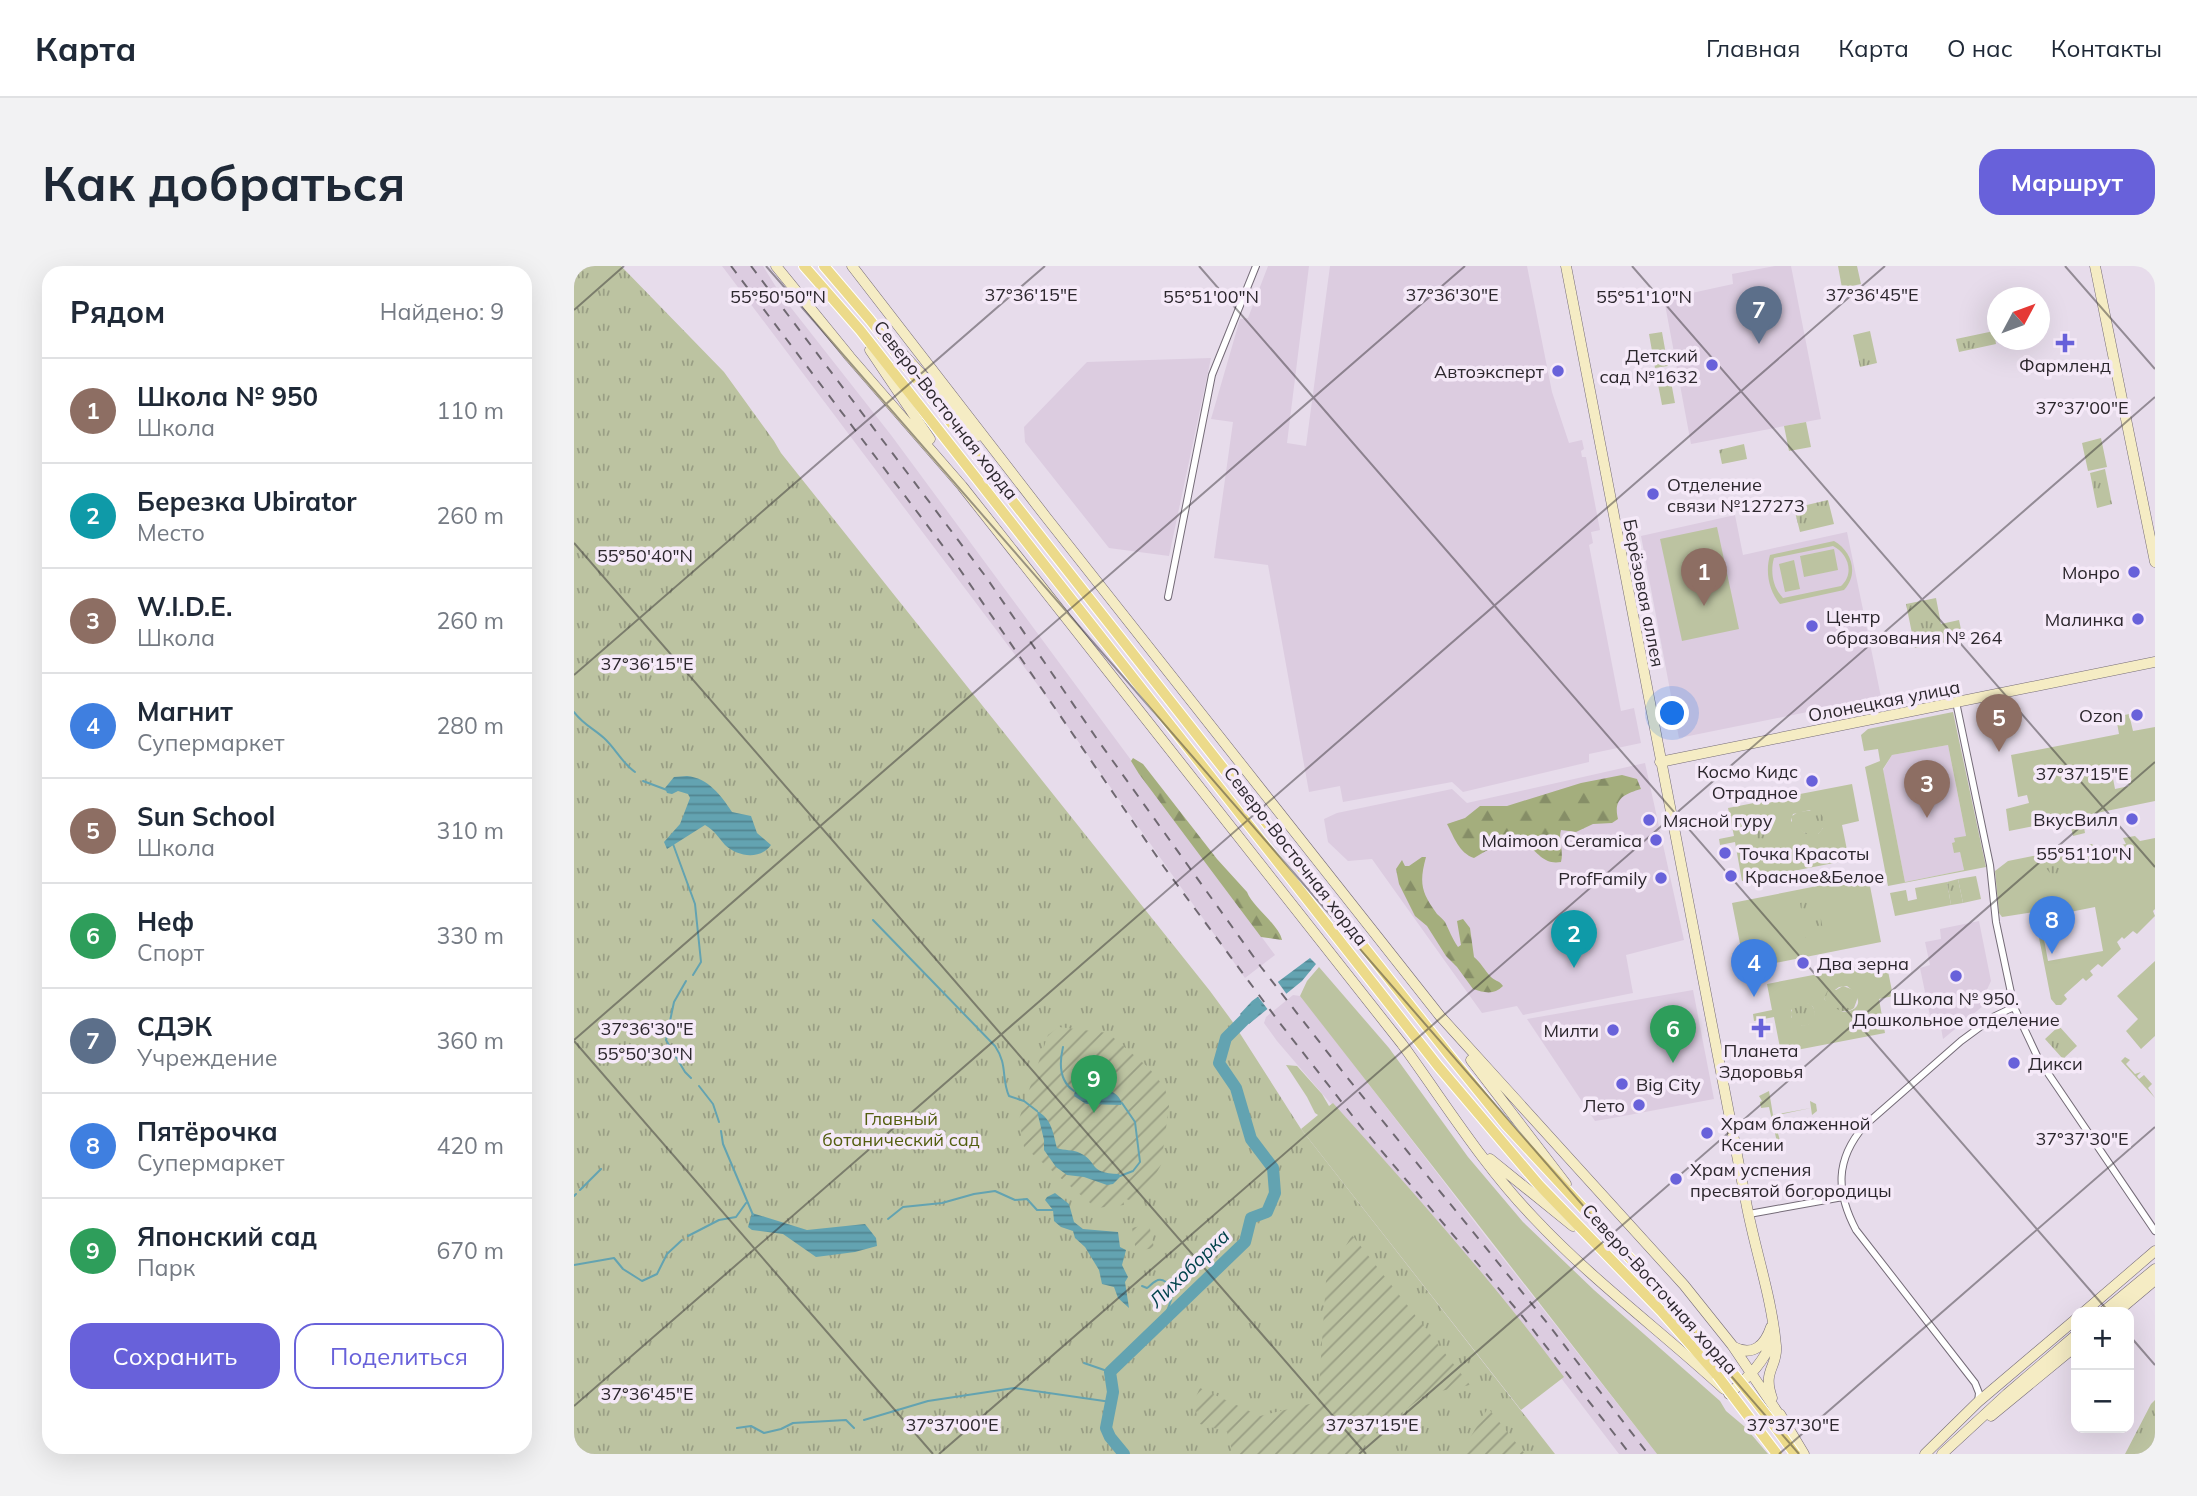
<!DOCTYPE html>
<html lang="ru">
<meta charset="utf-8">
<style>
body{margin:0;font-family:Mulish,sans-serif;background:#f2f2f3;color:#1f2937}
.controls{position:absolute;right:21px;bottom:21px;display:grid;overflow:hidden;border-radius:14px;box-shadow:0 7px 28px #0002}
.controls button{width:63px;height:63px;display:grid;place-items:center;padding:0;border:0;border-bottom:2px solid #e0e1e3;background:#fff;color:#1f2937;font:35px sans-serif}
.compass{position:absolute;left:1413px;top:21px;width:63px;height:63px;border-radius:50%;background:#fff;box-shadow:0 7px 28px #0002;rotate:49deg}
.you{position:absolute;left:1099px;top:448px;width:24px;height:24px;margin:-18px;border:5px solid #fff;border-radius:50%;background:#1a73e8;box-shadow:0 0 0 10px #1a73e833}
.badge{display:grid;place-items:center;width:46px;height:46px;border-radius:50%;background:#6861da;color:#fff;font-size:23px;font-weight:700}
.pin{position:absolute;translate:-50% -58px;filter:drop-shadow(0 2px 4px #0008)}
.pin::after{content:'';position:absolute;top:37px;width:24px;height:21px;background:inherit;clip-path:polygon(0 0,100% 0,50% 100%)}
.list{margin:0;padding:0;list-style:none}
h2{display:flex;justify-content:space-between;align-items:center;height:91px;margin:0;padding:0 28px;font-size:30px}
h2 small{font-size:23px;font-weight:400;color:#747a83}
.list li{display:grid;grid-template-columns:46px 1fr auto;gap:21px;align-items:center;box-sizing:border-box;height:105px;padding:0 28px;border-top:2px solid #e0e1e3}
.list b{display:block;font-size:26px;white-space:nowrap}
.list p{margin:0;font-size:23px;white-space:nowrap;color:#747a83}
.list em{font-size:23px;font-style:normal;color:#747a83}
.actions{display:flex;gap:14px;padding:21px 28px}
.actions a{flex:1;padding:16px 0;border:2px solid #6861da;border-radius:21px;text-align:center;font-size:24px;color:#6861da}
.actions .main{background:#6861da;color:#fff}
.map{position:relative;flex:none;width:1581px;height:1188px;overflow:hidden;border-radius:21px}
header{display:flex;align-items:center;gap:42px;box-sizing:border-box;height:98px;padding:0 35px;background:#fff;border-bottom:2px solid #e0e1e3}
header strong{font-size:33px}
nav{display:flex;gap:38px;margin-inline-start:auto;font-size:24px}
.intro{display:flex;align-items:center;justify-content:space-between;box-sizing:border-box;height:168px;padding:0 42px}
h1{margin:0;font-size:49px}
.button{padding:18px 32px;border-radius:21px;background:#6861da;color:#fff;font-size:24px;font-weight:700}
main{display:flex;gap:42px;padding:0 42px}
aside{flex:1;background:#fff;border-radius:21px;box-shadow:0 7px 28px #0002}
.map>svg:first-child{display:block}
</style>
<header>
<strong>Карта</strong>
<nav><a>Главная</a><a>Карта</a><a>О нас</a><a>Контакты</a></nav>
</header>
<div class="intro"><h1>Как добраться</h1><a class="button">Маршрут</a></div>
<main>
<aside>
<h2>Рядом<small>Найдено: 9</small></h2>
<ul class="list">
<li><span class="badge" style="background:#8d6e63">1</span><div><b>Школа № 950</b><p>Школа</p></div><em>110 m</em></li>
<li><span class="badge" style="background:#0f9aa8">2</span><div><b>Березка Ubirator</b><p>Место</p></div><em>260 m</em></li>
<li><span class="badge" style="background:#8d6e63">3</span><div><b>W.I.D.E.</b><p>Школа</p></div><em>260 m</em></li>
<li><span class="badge" style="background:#3f7fe0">4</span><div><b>Магнит</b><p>Супермаркет</p></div><em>280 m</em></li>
<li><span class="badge" style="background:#8d6e63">5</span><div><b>Sun School</b><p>Школа</p></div><em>310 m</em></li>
<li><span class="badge" style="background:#2e9e5b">6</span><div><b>Неф</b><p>Спорт</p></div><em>330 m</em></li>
<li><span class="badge" style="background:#5c6f8a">7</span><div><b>СДЭК</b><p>Учреждение</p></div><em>360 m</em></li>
<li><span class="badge" style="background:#3f7fe0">8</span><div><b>Пятёрочка</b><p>Супермаркет</p></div><em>420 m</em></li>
<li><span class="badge" style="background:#2e9e5b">9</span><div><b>Японский сад</b><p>Парк</p></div><em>670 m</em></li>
</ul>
<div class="actions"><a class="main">Сохранить</a><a>Поделиться</a></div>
</aside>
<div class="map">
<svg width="1581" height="1188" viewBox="0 0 1581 1188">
<defs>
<pattern id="forest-firs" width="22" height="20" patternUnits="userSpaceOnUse" patternTransform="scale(1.75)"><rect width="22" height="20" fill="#a4ae7d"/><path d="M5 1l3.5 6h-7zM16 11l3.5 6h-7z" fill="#868e67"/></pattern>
<pattern id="park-tufts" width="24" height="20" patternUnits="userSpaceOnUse" patternTransform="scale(1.75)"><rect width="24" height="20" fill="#bcc3a1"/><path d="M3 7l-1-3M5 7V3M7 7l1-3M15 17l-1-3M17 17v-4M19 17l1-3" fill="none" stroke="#999e84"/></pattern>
<pattern id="garden-furrows" width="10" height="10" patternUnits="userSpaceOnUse" patternTransform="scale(1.75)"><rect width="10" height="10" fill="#bcc3a1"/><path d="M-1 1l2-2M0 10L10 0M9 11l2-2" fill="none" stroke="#999e84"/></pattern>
<pattern id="water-rules" width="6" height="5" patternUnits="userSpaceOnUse" patternTransform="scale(1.75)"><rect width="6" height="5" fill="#63a3b1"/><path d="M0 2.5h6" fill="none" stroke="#528590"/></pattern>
</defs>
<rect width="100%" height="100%" fill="#e7dceb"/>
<path fill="#dccce0" d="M148,0H189L207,29L317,169L701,689L671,712L475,434Z
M694,0H735L713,177L732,180L756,0H953L978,126L995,177L1008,174L1010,183L1007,185L1008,191H1012L1026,264L1017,266L1019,277L1015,279L1047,445L1060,442L1067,477L1015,488V496L889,526L878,516L769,536L766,520L735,526L694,299L640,292L659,156L637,153L666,53L674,52Z
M1201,0H1217L1247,153L1117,178L1090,33L1159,18L1158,8Z
M637,92L595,290L535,282L451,176L450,161L513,96Z
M1161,249L1169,289L1273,266L1307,431L1105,472L1067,270Z
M1374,479L1392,570L1386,586L1390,604L1331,616L1309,504L1318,489Z
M1071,497L1110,674L1052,689L1059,727L949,749L943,740L908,747L798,593L774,595L754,576L750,553L763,547L878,523L893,537Z
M1405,655L1417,715L1409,732V740L1369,773L1366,756L1356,750L1346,702L1356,699L1351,676L1367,673L1366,663Z
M1119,724L1140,833L1039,852L1021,855L953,753Z
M719,729L726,730L740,747L913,972L1083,1188H1045L945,1057L703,775L690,757L692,751Z"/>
<path fill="#bcc3a1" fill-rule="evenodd" d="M1264,0H1283L1287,18L1268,22Z
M1088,66L1094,100L1081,102L1075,68Z
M1232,156L1237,181L1215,185L1210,160Z
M1527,172L1533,201L1514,205L1508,177Z
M1143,261L1165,363L1108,375L1086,273Z
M1260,275C1278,285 1285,308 1270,324L1206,338C1195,325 1191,306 1196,289ZM1259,280C1274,287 1281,308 1267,320L1209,332C1199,322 1196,306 1200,292Z
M1260,283L1264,304L1230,311L1226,290Z
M1220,294L1226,323L1211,326L1205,298Z
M1379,446L1412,601L1314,620L1291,501L1306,495L1304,483L1290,485L1287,469L1294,463ZM1374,479L1392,570L1380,572L1381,576L1378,577L1380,587L1386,586L1390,604L1331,616L1309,503L1318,489Z
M1555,448L1559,465L1581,461V535L1508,550L1511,567L1499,570L1495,553L1435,565L1432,543L1455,537L1453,529L1444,531L1437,489L1545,468L1542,451ZM1551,505L1555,520L1541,523L1538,507Z
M1278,518L1285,555L1268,559L1275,594L1168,615L1161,576L1146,579L1145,573L1160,570L1154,542ZM1236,544L1249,562L1244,568H1232L1217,555L1219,548ZM1190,560L1205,568V576L1197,583L1187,581L1182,571L1184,564Z
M1561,570L1566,575L1581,572V643L1579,645L1581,650L1563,668L1559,665L1550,673L1548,671L1543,676L1547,683L1528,701L1524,698L1516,705L1519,709L1512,715L1509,712L1490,729L1493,733L1487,739H1482L1477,733L1460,646L1428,651L1425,647L1421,605L1434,595L1518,578L1527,588L1533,586L1531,582L1552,578L1549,572ZM1521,641L1529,685L1474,695L1466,652Z
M1294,610L1307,676L1171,703L1158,637Z
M1402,610L1407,633L1389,637L1384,613Z
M1373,616L1377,639L1321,650L1316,627L1332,624L1334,635L1343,633L1341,622Z
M1312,695L1319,730L1305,733L1311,767L1207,787L1200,751L1180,755L1179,748L1198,744L1193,718ZM1273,720C1287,730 1290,744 1269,746L1251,734L1250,732L1265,721ZM1233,737L1239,741L1241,748L1235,758L1228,760L1217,751V744Z
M1581,695V770L1567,783L1552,765L1564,753L1543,730Z
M745,701L815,782L894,891L949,956L1020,1024L1146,1135L1152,1145L1171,1161L1194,1188H1083L726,730L733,715Z
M1551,791L1556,794L1552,798L1561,808L1567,806L1563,810L1565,813L1570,809L1578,818L1574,822L1581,832L1547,795Z
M712,799L723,800L748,828L755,840L759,837C839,926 919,1015 990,1111L947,1144L727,863L744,849L741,847L733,831Z
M1195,825L1199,849L1237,842L1236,835L1242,838L1243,845L1238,849L1237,842L1199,850L1209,885H1205L1195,841L1187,842L1186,836L1188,835L1185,830Z"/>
<path fill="url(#forest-firs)" d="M559,492L569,498L643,593L673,626C678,640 705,659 708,674L687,671L565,508L557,495Z
M1048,509L1063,513L1067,523C1050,528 1039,533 1044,553L1038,557L1019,558L1002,566L987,564C984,574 990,585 987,596C970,599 965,587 953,579C937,568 914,584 900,592C885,587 880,571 873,558L891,552L906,540H933L1007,517Z
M848,591H852C845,617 847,626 863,648C866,651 869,653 871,656C875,664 878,672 884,681L887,679L883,655L889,653L896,662L900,691C907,697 910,703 916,710C920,715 925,714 929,720C920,729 911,727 899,723L883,701L872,690L853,660L841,650L825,618L822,603L828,594L831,600H835Z"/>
<path fill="url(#park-tufts)" d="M0,0H47L150,106L200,175L207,187L636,725L658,755L727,863L981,1188H0Z
M1296,65L1303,97L1286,101L1279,69Z
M1420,65L1422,78L1385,86L1382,73Z
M1095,105L1101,137L1088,139L1082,108Z
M1170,178L1173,193L1148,198L1145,184Z
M1531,203L1538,238L1523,242L1516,207Z
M1254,234L1260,258L1226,266L1220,242Z
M1362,332L1367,358L1385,354L1389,373L1341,382L1332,338Z
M1240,544C1252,548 1254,560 1244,568H1232L1218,558V550L1224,546Z
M1182 572a12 12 0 1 1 24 0a12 12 0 1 1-24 0Z
M1487,596L1504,615L1481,620L1472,609L1477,608L1469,599Z
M1384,613L1389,637L1377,639L1373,616Z
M1243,634L1250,668L1231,672L1226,661L1230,660L1226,637Z
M1269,720L1280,724L1284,731L1280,742C1269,750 1262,742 1252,736L1250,732L1254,724H1262Z
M1217 748a12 12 0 1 1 24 0a12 12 0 1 1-24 0Z
M1485,760L1503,780L1489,793L1471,773Z
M1581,1134V1188H1551L1577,1138Z"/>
<path fill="url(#garden-furrows)" d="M485,761L534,767L575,802L591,822L595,840L587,899L579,913L561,936L549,932L550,939L522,942L450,881L445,853L474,769Z
M575,958L580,982L562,985L558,962Z
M778,969L896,1119L852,1128L791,1175L782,1188H659L653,1166L626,1158L619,1137L626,1122L686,1150L744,1136L752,1015Z
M914,1142L951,1188H883L891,1180Z"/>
<path fill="url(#water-rules)" d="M113,510C134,512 147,529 158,546L177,550L183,567L197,579C186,594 164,591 151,579C144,571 141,565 131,559L93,583L90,576L106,558L116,532L114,528L104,525L98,528L93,527L91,522L100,511Z
M736,692L742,698L728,715L675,758L666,748L678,735Z
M504,823C521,825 540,818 548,837L547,839L512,838L500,830L501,824Z
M463,845C478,853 479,867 483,882C491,885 498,883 506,887C525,896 513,907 545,908L546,911L539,918L533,919L510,911L493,909L482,901L470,884V874Z
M481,927L495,938L500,956L509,963L544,966L546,981L552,984L548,999L554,1011L551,1016L555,1042L544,1032L540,1021L528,1018L525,1004L511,981L501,972L499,965L487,961L480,955L479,944L471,934L473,931Z
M178,947L233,964L291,958L302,972L303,980L281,986L242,991L209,968L178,964L174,961Z"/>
<path fill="#e7dceb" d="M701,712L714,730L695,745L682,728Z"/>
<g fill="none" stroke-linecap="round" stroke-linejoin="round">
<path stroke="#63a3b1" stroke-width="2" d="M0,446C9,458 20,463 30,472C42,483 48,497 61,506
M69,515L93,524
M99,578L121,638L127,696L119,709
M299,654L421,780C434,799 427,812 435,830L450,835L463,845
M112,715L100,736L92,774L111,806L117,812
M489,781C485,798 485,815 500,825
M125,820L139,838L145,856
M147,865L149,878L179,949
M546,910L559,905L566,896L561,856L548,837
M6,924L27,903
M0,930L2,928
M314,953L329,941L368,937L400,928L421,925L441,934L453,933L463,944H479
M114,970L145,954L162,951L172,937
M0,999L40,992L49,1003L68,1015L83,1008L93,988L108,974
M568,1020L573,1022C576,1020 578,1017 582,1015C585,1013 589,1014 592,1016C605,1024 594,1041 590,1052
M510,1097L536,1106
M290,1154L354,1135L440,1122L537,1136
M163,1162L177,1160L190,1167L207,1163L219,1157L272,1154L280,1162"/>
<path stroke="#63a3b1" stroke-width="12" d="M550,1188L536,1171L532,1162L539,1126L536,1106L671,976L677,952L693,946L701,927L699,902L677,873L662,822L645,797L652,772L682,742"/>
<g stroke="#746b77" stroke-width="8">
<path id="street" d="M594,331L638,109L682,0
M1382,436L1416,599L1422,656L1440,741L1465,794L1581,965
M1175,948L1269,931
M1404,1136L1405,1127L1401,1117L1282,964C1262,926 1261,894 1290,860L1387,775L1421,750L1440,741"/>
</g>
<g stroke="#746b77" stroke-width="11">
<path id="secondary" d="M202,0L276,91L388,220L828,778C871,837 909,899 960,952C1018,1014 1087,1065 1150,1123
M278,0L472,251L866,750L1110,1019L1158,1079L1208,1153
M992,0L1173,941C1182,987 1198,1033 1202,1080C1204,1101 1188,1104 1198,1132
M1521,0L1581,296
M296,84L356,173
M327,86L404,170
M1086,496L1581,396
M897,794L992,918
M916,893L999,960
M1510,1046L1581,985
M1529,1046L1581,1003
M1543,1046L1581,1014
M1160,1081C1179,1091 1191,1079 1197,1061
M1155,1128C1176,1109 1189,1098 1200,1071
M1206,1148L1230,1188
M1417,1150L1502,1080
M1351,1188L1404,1136L1502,1053
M1368,1188L1433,1128L1502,1069"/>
</g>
<g stroke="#fff" stroke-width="12">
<path id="primary" d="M230,0L286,64L864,800L965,919L1087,1045L1143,1109
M250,0L296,54L876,790L932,859L1048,984"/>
</g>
<use href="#street" stroke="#fff" stroke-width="6"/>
<use href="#secondary" stroke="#f5ecc4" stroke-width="10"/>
<use href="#primary" stroke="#ecda8a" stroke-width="10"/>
<path stroke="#6f6871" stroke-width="2" stroke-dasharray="9 9" stroke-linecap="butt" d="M157,0L378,292L590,601L705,756L788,862L949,1051L1056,1188
M177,0L412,311L523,473L687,701L772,810L974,1058L1074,1188"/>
<g stroke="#fff" stroke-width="12" stroke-linecap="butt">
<path id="primary-bridge" d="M1048,984C1111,1049 1169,1114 1221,1188
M1143,1109L1203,1188"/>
</g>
<use href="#primary-bridge" stroke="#ecda8a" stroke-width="10"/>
</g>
<path fill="none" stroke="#2c272d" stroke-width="2" stroke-opacity="0.45" d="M192,0L1225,1188M625,0L1535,1046M1058,0L1581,601M1491,0L1581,103M0,44L50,0M0,277L792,1188M0,409L471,0M0,774L891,0M0,775L359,1188M1555,1069L1581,1099M0,1140L1311,0M365,1188L1581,131M785,1188L1581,496M1205,1188L1581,861"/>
<g fill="#6861da" stroke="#f5e9f8" stroke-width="2.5">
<path d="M1487.5 66.5h7v7h7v7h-7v7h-7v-7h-7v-7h7z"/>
<circle cx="1138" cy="99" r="7"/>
<circle cx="984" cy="105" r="7"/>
<circle cx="1079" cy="228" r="7"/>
<circle cx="1560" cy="306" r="7"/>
<circle cx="1564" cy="353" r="7"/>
<circle cx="1238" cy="360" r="7"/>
<circle cx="1563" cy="449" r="7"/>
<circle cx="1238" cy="515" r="7"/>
<circle cx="1558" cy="553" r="7"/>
<circle cx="1075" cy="554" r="7"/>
<circle cx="1082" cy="574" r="7"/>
<circle cx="1151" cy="587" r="7"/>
<circle cx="1157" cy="610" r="7"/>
<circle cx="1087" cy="612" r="7"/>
<circle cx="1229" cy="697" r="7"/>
<circle cx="1382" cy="710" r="7"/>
<path d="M1183.5 751.5h7v7h7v7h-7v7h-7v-7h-7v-7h7z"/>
<circle cx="1039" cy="764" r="7"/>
<circle cx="1440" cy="797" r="7"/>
<circle cx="1048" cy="818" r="7"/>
<circle cx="1065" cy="839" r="7"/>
<circle cx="1133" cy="867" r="7"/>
<circle cx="1102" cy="913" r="7"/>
</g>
<g text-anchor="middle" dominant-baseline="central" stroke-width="7" stroke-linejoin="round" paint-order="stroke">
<g font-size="18" fill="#2c272d" stroke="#f5e9f8" text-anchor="end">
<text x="1124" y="89">Детский<tspan x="1124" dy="21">сад №1632</tspan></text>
<text x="1491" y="99" text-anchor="middle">Фармленд</text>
<text x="970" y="105">Автоэксперт</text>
<text x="1093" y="218" text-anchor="start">Отделение<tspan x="1093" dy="21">связи №127273</tspan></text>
<text x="1546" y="306">Монро</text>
<text x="1252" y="350" text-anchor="start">Центр<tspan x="1252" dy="21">образования № 264</tspan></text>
<text x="1550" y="353">Малинка</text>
<text x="1549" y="449">Ozon</text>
<text x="1224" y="505">Космо Кидс<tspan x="1224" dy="21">Отрадное</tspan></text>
<text x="1544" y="553">ВкусВилл</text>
<text x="1089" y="554" text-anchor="start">Мясной гуру</text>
<text x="1068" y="574">Maimoon Ceramica</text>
<text x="1165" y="587" text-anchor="start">Точка Красоты</text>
<text x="1171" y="610" text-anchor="start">Красное&amp;Белое</text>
<text x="1073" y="612">ProfFamily</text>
<text x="1243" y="697" text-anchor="start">Два зерна</text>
<text x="1382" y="732" text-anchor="middle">Школа № 950.<tspan x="1382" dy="21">Дошкольное отделение</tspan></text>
<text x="1025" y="764">Милти</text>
<text x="1187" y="784" text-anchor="middle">Планета<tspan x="1187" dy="21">Здоровья</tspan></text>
<text x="1454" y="797" text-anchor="start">Дикси</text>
<text x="1062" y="818" text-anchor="start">Big City</text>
<text x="1051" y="839">Лето</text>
<text x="1147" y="857" text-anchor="start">Храм блаженной<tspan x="1147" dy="21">Ксении</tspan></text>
<text x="1116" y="903" text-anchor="start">Храм успения<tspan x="1116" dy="21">пресвятой богородицы</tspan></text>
</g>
<g font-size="18" fill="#2c272d" stroke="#f5e9f8">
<text transform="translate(372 144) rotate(52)">Северо-Восточная хорда</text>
<text transform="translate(1070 327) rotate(79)">Берёзовая аллея</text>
<text transform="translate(1310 435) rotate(-11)">Олонецкая улица</text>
<text transform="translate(722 590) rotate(52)">Северо-Восточная хорда</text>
<text transform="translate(1086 1023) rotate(48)">Северо-Восточная хорда</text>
</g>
<g font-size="18" fill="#535e0f" stroke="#f5e9f8">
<text x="327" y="852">Главный<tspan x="327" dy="21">ботанический сад</tspan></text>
</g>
<g font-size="19" font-style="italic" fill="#01414b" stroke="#f5e9f8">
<text transform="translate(615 1002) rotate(-44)">Лихоборка</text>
</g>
</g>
<g font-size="18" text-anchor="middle" fill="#2c272d" stroke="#f5e9f8" stroke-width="7" stroke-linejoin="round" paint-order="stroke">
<text x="457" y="35">37°36'15"E</text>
<text x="878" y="35">37°36'30"E</text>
<text x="1298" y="35">37°36'45"E</text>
<text x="204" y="37">55°50'50"N</text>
<text x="637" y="37">55°51'00"N</text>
<text x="1070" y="37">55°51'10"N</text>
<text x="1508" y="148">37°37'00"E</text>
<text x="71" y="296">55°50'40"N</text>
<text x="73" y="404">37°36'15"E</text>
<text x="1508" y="514">37°37'15"E</text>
<text x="1510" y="594">55°51'10"N</text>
<text x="73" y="769">37°36'30"E</text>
<text x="71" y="794">55°50'30"N</text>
<text x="1508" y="879">37°37'30"E</text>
<text x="73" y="1134">37°36'45"E</text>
<text x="378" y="1165">37°37'00"E</text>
<text x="798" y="1165">37°37'15"E</text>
<text x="1219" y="1165">37°37'30"E</text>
</g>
</svg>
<div class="controls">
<button>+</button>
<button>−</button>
</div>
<svg class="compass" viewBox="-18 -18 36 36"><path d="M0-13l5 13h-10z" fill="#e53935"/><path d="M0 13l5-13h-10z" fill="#747a83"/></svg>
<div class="you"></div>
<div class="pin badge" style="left:1130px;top:340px;background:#8d6e63">1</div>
<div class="pin badge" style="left:1000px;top:702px;background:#0f9aa8">2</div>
<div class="pin badge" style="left:1353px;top:552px;background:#8d6e63">3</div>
<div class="pin badge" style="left:1180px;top:731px;background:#3f7fe0">4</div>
<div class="pin badge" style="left:1425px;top:486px;background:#8d6e63">5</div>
<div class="pin badge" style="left:1099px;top:797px;background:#2e9e5b">6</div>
<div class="pin badge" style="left:1185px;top:78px;background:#5c6f8a">7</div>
<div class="pin badge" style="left:1478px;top:688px;background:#3f7fe0">8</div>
<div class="pin badge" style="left:520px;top:847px;background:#2e9e5b">9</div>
</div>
</main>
